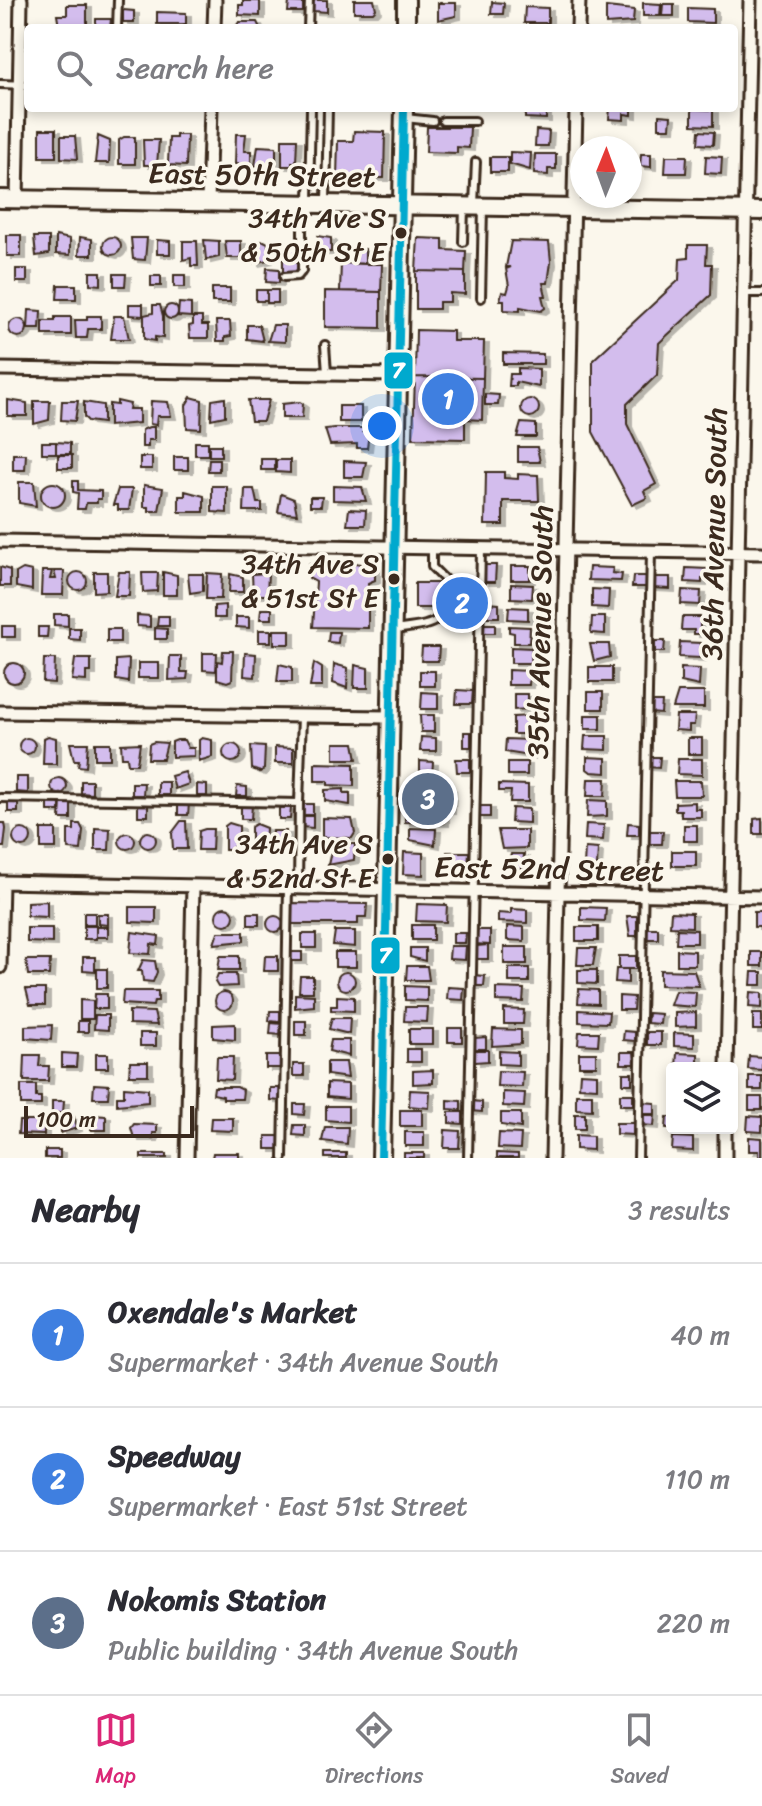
<!DOCTYPE html>
<meta charset="utf-8">
<style>
body{margin:0;font-family:Sriracha,sans-serif;background:#f2f2f3;color:#2b2b33}
.controls{position:absolute;right:24px;bottom:24px;display:grid;overflow:hidden;border-radius:8px;box-shadow:0 4px 12px #0003}
.controls button{width:72px;height:72px;display:grid;place-items:center;padding:0;border:0;border-bottom:2px solid #e1e1e2;background:#fff;color:#2b2b33;font:40px sans-serif}
.compass{position:absolute;left:570px;top:136px;width:72px;height:72px;border-radius:50%;background:#fff;box-shadow:0 4px 12px #0003;rotate:1deg}
.scale{position:absolute;left:24px;bottom:20px;width:170px;box-sizing:border-box;padding-left:8px;border:4px solid #3b2a1e;border-top:0;font-size:22px;line-height:28px;white-space:nowrap;color:#3b2a1e;-webkit-text-stroke:6px #fbf7ec;paint-order:stroke}
.you{position:absolute;left:382px;top:426px;width:28px;height:28px;margin:-20px;border:6px solid #fff;border-radius:50%;background:#1a73e8;box-shadow:0 0 0 12px #1a73e833}
.badge{display:grid;place-items:center;width:52px;height:52px;border-radius:50%;background:#db2777;color:#fff;font-size:26px;font-weight:700}
.pin{position:absolute;translate:-50% -50%;border:4px solid #fff;box-shadow:0 2px 8px #0006}
.list{margin:0;padding:0;list-style:none}
h2{display:flex;justify-content:space-between;align-items:center;height:104px;margin:0;padding:0 32px;font-size:34px}
h2 small{font-size:26px;font-weight:400;color:#7c7c81}
.list li{display:grid;grid-template-columns:52px 1fr auto;gap:24px;align-items:center;box-sizing:border-box;height:144px;padding:0 32px;border-top:2px solid #e1e1e2}
.list b{display:block;font-size:30px;white-space:nowrap}
.list p{margin:0;font-size:26px;white-space:nowrap;color:#7c7c81}
.list em{font-size:26px;font-style:normal;color:#7c7c81}
.icon{flex:none;width:44px;height:44px;fill:none;stroke:currentColor;stroke-width:2;stroke-linecap:round;stroke-linejoin:round}
.map{position:relative;flex:none;width:762px;height:1158px;overflow:hidden}
.search{position:absolute;background:#fff;box-shadow:0 4px 12px #0003;left:24px;right:24px;top:24px;height:88px;display:flex;align-items:center;gap:20px;box-sizing:border-box;padding:0 28px;border-radius:8px;color:#7c7c81;font-size:30px}
.sheet{height:536px;background:#fff}
nav{display:flex;justify-content:space-around;align-items:center;box-sizing:border-box;height:112px;border-top:2px solid #e1e1e2;background:#fff;font-size:22px;color:#7c7c81}
nav a{display:grid;justify-items:center;gap:4px}
nav .on{color:#db2777}
.map>svg:first-child{display:block}
</style>
<div class="map">
<svg width="762" height="1158" viewBox="0 0 762 1158">
<defs>
<filter id="shadow"><feDropShadow dx="5" dy="3" stdDeviation="0" flood-color="#0004"/></filter>
</defs>
<rect width="100%" height="100%" fill="#fbf7ec"/>
<filter id="ink" filterUnits="userSpaceOnUse"><feTurbulence type="fractalNoise" baseFrequency=".0125" numOctaves="2"/><feDisplacementMap in="SourceGraphic" scale="16" xChannelSelector="R" yChannelSelector="G"/><feConvolveMatrix kernelMatrix="1 2 1 2 8 2 1 2 1" color-interpolation-filters="sRGB"/></filter>
<g filter="url(#ink)">
<path fill="#d3bded" stroke="#3b2a1e" stroke-width="2" filter="url(#shadow)" d="M313,0H327V12L313,11Z
M354,0H374L376,9L373,12H354Z
M243,1H260V16L239,15V5H243Z
M289,2L303,3V12H288Z
M492,2L504,3L503,14H491Z
M438,3H456V16L438,20Z
M643,3L661,4L660,16H643Z
M663,4H674V16H662Z
M67,5H87V27H59L57,15H67Z
M525,7L548,8V23H524Z
M606,7L634,10L633,22L606,24Z
M688,8L713,9V23L688,22Z
M123,10L134,11V22H123Z
M157,12L186,13V24H157Z
M96,19H111L110,28H96Z
M239,22H257L260,28H235Z
M525,108H546V119L525,118Z
M610,108H632V115L624,114V120L609,119Z
M692,109L713,110V126L692,125Z
M659,115L671,116L670,128H659Z
M427,127H470L469,148L457,147V153L426,152Z
M40,129H56V157H40Z
M536,130L549,131L548,146H535Z
M354,131L385,132L384,178H337L338,141H353Z
M699,131L714,132L713,145L698,144Z
M236,134H246L244,151H251V165L235,164Z
M176,135H187L186,166L168,165L169,138H176Z
M61,136H75L77,159L61,158Z
M98,136L110,141L109,163H95Z
M124,137H135V164H119V140Z
M282,139H297L296,162H292V166H282Z
M143,140H159L157,165H144Z
M258,146L276,147V165L255,166Z
M510,152L531,153L530,170L510,164Z
M535,154H556V169H548V175L534,174Z
M641,154H651V167L640,166Z
M666,156H687L686,173H665Z
M706,156L722,157L721,174L705,173Z
M490,157H508V172H490Z
M7,235H21V256H7Z
M56,236L70,239V255L56,254Z
M318,236L331,238V252H318Z
M103 246a9 9 0 1 1 18 0a9 9 0 1 1-18 0Z
M34,237H49V254L36,256Z
M80,237L92,239V255H79Z
M131,238H147L145,260L133,259Z
M418,238L443,239V250L466,251L465,272L416,271Z
M157,240L170,241V254H157Z
M204,240L219,241V257L206,260Z
M183,241H197L198,266H191V258L183,260Z
M225,241H241V258H227Z
M264,241L268,243V260L254,263L252,243Z
M511,241L549,242L551,262L548,283H543L546,296H542L545,308L541,311L520,307V311L504,310V300H500L502,292L507,293L509,286L506,269L511,267H506Z
M283,242H301L300,273H283Z
M688,245H707L706,264H712L711,295L659,343L657,375L627,404V424L656,484L644,491L647,498L632,505L593,432V360L679,280L680,259L688,258Z
M337,249H365V264L337,263Z
M341,263L382,264L381,292L340,291Z
M267,268L279,269V283L266,282Z
M16,269H27V282H16Z
M416,271L465,272V294L450,293V302H439V309H416Z
M90,272H101V285L90,284Z
M114,274H126L125,286H114Z
M174,275H185V287H174Z
M151,276H161V286H151Z
M58,285H76V299H57Z
M212,288H230V302H212Z
M256,290H267V301H256Z
M267,290H278V303H267Z
M325,291L381,292V328L325,327Z
M179,303L191,304V317L178,316Z
M129,304H143V316L129,315Z
M164 312a7 7 0 1 1 14 0a7 7 0 1 1-14 0Z
M153,305H160L163,316V338L155,337V341L144,339V315L153,313Z
M29,310L41,311L40,329H28Z
M87,316H101V329H88L87,338H76L75,320H87Z
M114,316H124L129,339H111Z
M55,317H71V335H43V321H55Z
M193,317H202V325H208V338H190L189,326L193,325Z
M9 328a9 9 0 1 1 18 0a9 9 0 1 1-18 0Z
M216,321H230L231,336L225,337V341H217Z
M247,325H259L263,341L247,339Z
M273,325H285V342L268,341Z
M416,330L453,331V341H484L483,378L415,377Z
M503,353L543,354V364H503Z
M518,368L539,369V387L516,382V386H509L510,374H518Z
M415,377L483,378L482,420L465,419V439L413,438Z
M485,394L499,395L498,405H485Z
M191,397L202,400L201,429L187,428L186,405Z
M225,398V416L211,419L212,400Z
M521 408a9 9 0 1 1 18 0a9 9 0 1 1-18 0Z
M8,400L27,403V416H8Z
M248,400H269L263,421H251Z
M34,401H50L49,420L34,424Z
M62,401H78L75,421L61,420Z
M117,401L130,404L129,409H139V423L109,426V404L117,405Z
M151,401L168,402L171,416H157L156,425L150,424Z
M84,402L103,405V423L88,421L84,417Z
M300,402L303,404L302,418H282V404Z
M339,406H361V422H339Z
M521,423L536,424V437H517Z
M149,427H154V440H148V447H142V430Z
M335,428H363V432H369L367,448H357V444L330,445L325,429Z
M42,442H56V453H42Z
M56,442L70,443V454H56Z
M195,442H208V455H195Z
M209,445H221V456H209Z
M518,447H537L540,462H518Z
M13,454H26L25,470H13Z
M58,455H72V468H58Z
M140,457H152V469H140Z
M174,457H188V470H174Z
M209,459H219V471H208Z
M261,459H275V470H261Z
M276,460H290V473L276,472Z
M344,461L366,462L363,477H344Z
M486,472H504V478L518,479V474L538,475L539,501H503V525H485Z
M73,481H78V490L101,491V499H97V503H86L85,509H77L78,493L73,492Z
M19,482H34L36,506L19,503Z
M41 495a12 12 0 1 1 24 0a12 12 0 1 1-24 0Z
M144,485L163,488L159,511H149V507H144Z
M212,486H227V513L212,512Z
M333,486L362,487L366,501L333,500Z
M118,489H132L129,510H118V505H113Z
M245,489H254L257,503H262V511H244Z
M185,491L204,496V512H179V496H185Z
M281,494L294,499L297,514L278,512Z
M310,497H322L321,506H310Z
M349,509L366,510L365,525H347Z
M342,561L375,566V580L368,583V628L313,627L316,582L309,578V564Z
M485,565H496L495,582H484Z
M511,566H530V580H511Z
M0,567L10,570V586H0Z
M589,567L613,568L612,573L622,574L621,581L588,580Z
M686,568L708,569L707,579H702V583L685,582Z
M23,569L32,571V590L16,587V573Z
M42,571H52L50,579H56L54,571H64L63,595H41Z
M94,572H107V591L94,592Z
M119,572H130L129,596H115Z
M163,572L177,575V595H163Z
M69 581a9 9 0 1 1 18 0a9 9 0 1 1-18 0Z
M142,573H158L157,591L143,592Z
M207,573L222,574L221,599H206Z
M268,573L267,595H253L252,574Z
M188,574H203V591L190,593Z
M230,574L243,577V592H229Z
M633,576H646V587H632Z
M653,577H670V589L652,588Z
M415,583H443V608H415Z
M511,584L533,585L532,599L511,598Z
M450,589L475,590L474,621H454L450,617Z
M592,589L609,590L608,608L592,607Z
M682,590L701,591L700,605L681,604Z
M488,603L499,604V617H487Z
M225,605V618H214V606Z
M509,607L528,608V620L508,619Z
M261,609H272V619H260Z
M54,614H68V626L54,625Z
M137,615L150,616V627L137,626Z
M158,616H169V626H157Z
M236,617H249V628L236,627Z
M592,617H605V634L591,633Z
M682,617H700V634H694V630H681Z
M482,624H495V633H482Z
M2,626H15V637H2Z
M509,626L530,627L529,643H514V633L509,632Z
M38,627H48L47,637H38Z
M69,628H80V640L69,639Z
M155,628L167,629V639H155Z
M107,629H120V642H107Z
M259,630H271V642H259Z
M274,630H290V644H274Z
M329,632H339L338,643L328,642Z
M655,641H665L664,652H655Z
M680,642L701,643V658L679,657Z
M590,644H609L610,657L594,661Z
M422,647H439L438,661H421Z
M511,647L532,648L531,663H511Z
M223,651H233L232,680L227,682L217,679V661L222,662Z
M203,653H217L216,671L203,670Z
M245,653L256,654L255,677L244,676Z
M170,656H181V672H188L187,679L169,680Z
M44,659H55L54,683L43,682Z
M75,659H91V672H86V681L72,680Z
M129,659L128,682L116,680V660Z
M4 673a10 10 0 1 1 20 0a10 10 0 1 1-20 0Z
M138,663H159V678H138Z
M314,663L322,668V687H310Z
M279,664L292,667V682H277Z
M334,664L348,668L347,688L333,683Z
M355,665L368,668V688H354Z
M589,667H612V682H589Z
M681,668L700,669L699,686L681,682Z
M508,670L530,671L529,685H508Z
M420,671H435V686H420Z
M457,690L473,691L472,704H456Z
M422,692L438,693V709H421Z
M588,692H603V709H588Z
M678,692H704V708H673Z
M514,694H528V709L514,710Z
M650,702H662L661,714L650,713Z
M420,715H434V732H421Z
M585,715H601V729H585Z
M676,715H695L694,725H689V731L675,730Z
M530,716L531,734H513V717Z
M464,732H471V747H464Z
M48,736L56,738V764H43L44,738Z
M585,736H607V750L584,749Z
M421,737L436,738V751H420Z
M19 746a8 8 0 1 1 16 0a8 8 0 1 1-16 0Z
M202,738L212,740V757L199,761V740Z
M688,738H702V754H688Z
M506,739L530,740V756L505,752Z
M177,740H184L188,748H194V756L172,757V742Z
M154,742L167,743L163,759H148L149,744Z
M70,743H88L86,767L78,766L79,760H74Z
M95,743H110V759H95Z
M140,743L137,764H128L127,757H122L121,744Z
M334,743H354L357,759H334Z
M223 753a9 9 0 1 1 18 0a9 9 0 1 1-18 0Z
M251,746L265,747L264,769L260,772L252,769Z
M275,747L293,748V763H275Z
M587,757L606,758V773L591,772L587,769Z
M649,757H660L659,768L648,767Z
M456,759H470V772H457Z
M678,759H702V775L677,774Z
M420,761L433,762L432,776L420,775Z
M508,762H527V775H508Z
M315,763L354,764V786L328,785V781H315Z
M185,772L189,784L175,789L171,776Z
M16,777H28V793L16,792Z
M51 786a8 8 0 1 1 16 0a8 8 0 1 1-16 0Z
M588,779H606L605,796H587Z
M81,781H92V794L81,793Z
M674,781H701L702,796H675Z
M158,782H169V795H158Z
M132,783H144L143,795H132Z
M197,784L207,785V796H197Z
M499,784L528,785V802H510L511,791H499Z
M237,786L247,787V796H236Z
M405,787L451,788L450,811H444V823L405,822Z
M344,789V793H350V805L325,801V790Z
M588,800L607,801V816L587,817Z
M8,801L18,802V812H8Z
M48,801H60V811H48Z
M61,801H71V819H60Z
M695,802V809H701V817H681V810H675V803Z
M138,803H148V816H138Z
M178,804H189L188,815H178Z
M241,804L252,805L251,819H241Z
M302,804H313V815H302Z
M478,806H490V817H479Z
M279,808H291L290,819H279Z
M512,808L529,809V823L511,822Z
M301,816H313V828L301,827Z
M322,818L352,819L355,833L352,838L322,837Z
M762,818V834H754V819Z
M181,821H186L187,849H173L172,833Z
M0,823H5L6,829L4,847H0Z
M229,823L239,826V847H233V850H225V826Z
M628,823L639,824V835H627Z
M74,824H80L83,830L81,850L69,849L68,845V830H74Z
M256,824L266,828L265,847L251,851V827Z
M586,824L604,825L603,840L585,839Z
M684,825H697V841H684Z
M95,828L110,829L109,850H95Z
M410,828L436,829L435,845L410,840Z
M41,829H56V848H41Z
M205,829H213L212,850H198L199,831Z
M13 838a9 9 0 1 1 18 0a9 9 0 1 1-18 0Z
M498,830H527V848L502,849Z
M272,831H286V851H271Z
M646,831H663L662,844H646Z
M140 840a8 8 0 1 1 16 0a8 8 0 1 1-16 0Z
M119 841a8 8 0 1 1 16 0a8 8 0 1 1-16 0Z
M328,844H355L354,860L328,865L331,851Z
M585,848L598,849L597,866H584Z
M672,851H696V866H672Z
M404,852L423,853V875L403,874Z
M447,852H469L468,866H447Z
M511,854H524L523,869L505,868L506,858H510Z
M47,901V917L27,916V902Z
M291,903L367,904L366,917H358V924H291Z
M417,904L447,905L446,922L416,921Z
M216 916a9 9 0 1 1 18 0a9 9 0 1 1-18 0Z
M130,907H156V923L130,922Z
M581,907L606,908L605,921L581,920Z
M511,909L527,910V923L498,922V913L511,914Z
M671,912L692,913V927L670,926Z
M754,912H762V927H754Z
M84,913H95V924H84Z
M248,913H259V925H248Z
M98,914H108V925L98,924Z
M267 924a8 8 0 1 1 16 0a8 8 0 1 1-16 0Z
M627,916H637V936H630Z
M412,925H433V940H412Z
M84,926H96V939H84Z
M507,926L524,927V941L507,940Z
M96,927H108V937H96Z
M576,927H598V941H576Z
M27,928H52V943L27,942Z
M645,928H658V939H645Z
M677,929L697,930V943H676Z
M475,930H490V945L475,944Z
M335,931H355V947L333,945Z
M132,932L159,936L158,945L151,944L150,954L130,953Z
M218,932H244V941L214,944Z
M453,933H466L465,943H453Z
M302,934H316V948H302Z
M488,945V959H477V946Z
M450,946H466L465,960L449,959Z
M504,947H527V964H504Z
M410,948H425V961L410,957Z
M578,948H596L593,965H577Z
M677,950L695,951V965H677Z
M291,952H302V961H290Z
M335,952H356V967H335Z
M751,952H762V966H751Z
M220,956H239V970H218Z
M265,956H278V971H264Z
M619,956H636V969H619Z
M83,957H95V971L83,970Z
M26,960H50L49,975H28Z
M143,960L155,961L157,972L153,982L143,981L142,971H138Z
M407,966H427L429,980H406Z
M509,968H529V982H509Z
M97,969H107V988H97Z
M616,969H628V983L615,982Z
M578,970H597V984L578,983Z
M660,970L694,971L699,986L660,985Z
M337 981a9 9 0 1 1 18 0a9 9 0 1 1-18 0Z
M752,972H762V985H751Z
M218,974H236L237,986L218,987L215,982Z
M473,975L485,976L484,986H472Z
M300,976H313V992H299Z
M405,986L427,987V1001L405,1000Z
M448,987L464,988L463,1000L447,999Z
M496,988L524,989L523,1002L496,1001Z
M26,989H45V1005H30Z
M579,989L598,990V1004L578,1003Z
M123,991H158V1001H154L153,1006L122,1004Z
M675,991L696,992L695,1007L670,1005Z
M750,992L762,993V1008L749,1007Z
M215 1001a9 9 0 1 1 18 0a9 9 0 1 1-18 0Z
M95,994H107V1009H94Z
M295,994L314,995V1006L295,1008Z
M337,996L354,997V1011L331,1010V1006H337Z
M619,996L634,997L633,1010H619Z
M80,1000L93,1001V1019H80Z
M405,1007H428L427,1022L404,1021Z
M504,1009L524,1010L523,1024H504Z
M579,1010L609,1012L608,1023L579,1022Z
M129,1011L154,1012L157,1025L129,1024Z
M270,1011H280V1022L269,1021Z
M696,1012V1026L675,1027V1013Z
M648,1013L661,1014L660,1024L647,1023Z
M753,1014H762V1030H753Z
M95,1015H108V1030L94,1029Z
M332,1018H350L349,1034L329,1029Z
M78,1021H88V1032H78Z
M295,1021H306V1035H295Z
M271,1023L282,1024V1035L270,1034Z
M235,1024V1040L213,1038V1025Z
M52,1025L51,1040L25,1038V1026Z
M448,1028H462V1042H448Z
M409,1029H433V1044H409Z
M493,1029L521,1030V1044L492,1046Z
M624,1031L635,1032V1041L623,1040Z
M579,1032H599L598,1045L578,1044Z
M647,1032H661V1045H647Z
M140,1033H156V1046H140Z
M674,1033L694,1034V1047L674,1046Z
M486,1037V1049H474V1038Z
M331,1040H349V1056L329,1051Z
M407,1049H421V1062H407Z
M475,1050H488V1061L475,1062Z
M499,1051L518,1052V1065L499,1064Z
M621,1052H634L635,1064H621Z
M62,1053L77,1054L76,1067H62Z
M579,1053H596V1066H579Z
M677,1053L698,1054V1068L676,1067Z
M96,1054H108V1068H96Z
M25,1055H40L39,1066H49L48,1081H24Z
M266,1056H281V1068H266Z
M749,1056L762,1057V1070L748,1069Z
M217,1057H233L232,1080L216,1079Z
M130,1062H148V1075H129Z
M327,1062H346L348,1078L327,1075Z
M293,1064H304V1076H293Z
M433,1070V1083L413,1084V1071Z
M498,1071L523,1072L522,1087L497,1086Z
M580,1073L597,1074V1088L579,1087Z
M623,1073H632V1084H623Z
M749,1076H762V1090H749Z
M327,1083L348,1084V1099L327,1097Z
M94,1084L109,1085L108,1098H93Z
M21,1085H36V1097H41V1105H21Z
M124,1087L148,1089V1102L117,1105V1096H124Z
M214,1087H237L243,1090L242,1099H223V1096L213,1094Z
M270,1088H280V1101L270,1100Z
M410,1090L430,1091L429,1108L409,1106Z
M503,1092L525,1093L524,1107L503,1106Z
M576,1094H592V1110L576,1109Z
M620,1094H633V1105H620Z
M749,1097H762V1110H749Z
M448,1100L461,1101V1110L448,1109Z
M52,1101H64L63,1113H52Z
M471,1101L482,1102V1112L470,1111Z
M641,1102L655,1103V1114H641Z
M294,1104H305L304,1115L294,1114Z
M326,1106H348V1122L326,1120Z
M400,1110H422V1126H400Z
M449,1112H463V1124L449,1123Z
M501,1113H521V1128L501,1125Z
M575,1114H585V1129H575Z
M92,1115L106,1116V1130H91Z
M642,1115H655L654,1126L641,1125Z
M748,1116L762,1117V1132L747,1131Z
M61,1117H74L77,1128L61,1133Z
M667,1117H672V1128H692V1132L666,1128Z
M211,1118H233V1131L210,1130Z
M19,1121H44V1135L18,1134Z
M616,1123H633V1135L616,1134Z
M134,1124L157,1125V1133H153V1138H134L131,1128Z
M294,1125H305V1136L293,1135Z
M325,1127H348L347,1144L322,1141Z
M445,1130L460,1131L459,1148H444Z
M405,1132H424V1146H405Z
M499,1133L521,1134L520,1149L498,1148Z
M576,1135L593,1136V1150L576,1149Z
M266,1136H279V1149H266Z
M673,1137L693,1138V1151L672,1150Z
M749,1137L762,1138V1157H759V1151H749Z
M45,1150H60V1158H45Z
M213,1153H239V1158H212Z
M325,1153H346V1158H325Z
M404,1153H424V1158H404Z
M497,1153L518,1154V1158H497Z
M141,1154H167V1158H141Z"/>
<g fill="none" stroke-linecap="round" stroke-linejoin="round">
<g stroke="#3b2a1e" stroke-width="12">
<path id="lane" d="M117,28L118,0
M308,28L309,0
M0,84L28,85
M405,118L433,121
M443,121H475
M309,200L311,108
M326,201L328,108
M474,204L476,162
M463,242L464,207
M284,277L298,276L302,271V207
M743,293H762
M481,298L483,207
M325,345L327,373
M393,630C437,624 446,627 445,580L432,567V550
M0,798L299,803L302,716
M298,888L299,803
M283,1158L288,888
M468,1158L481,550
M638,1158L651,552"/>
</g>
<g stroke="#3b2a1e" stroke-width="17">
<path id="street" d="M214,28L215,0
M578,28L579,0
M17,200L21,0
M208,201L211,108
M0,369L396,375
M0,541L762,553
M0,712L389,717
M0,882L762,897
M0,967L2,883
M727,1068L750,0
M187,1158L193,886
M552,1158L576,108
M725,1158V1128"/>
</g>
<g stroke="#3b2a1e" stroke-width="22">
<path id="secondary" d="M406,28V0
M0,199L762,211
M381,1158L404,108"/>
</g>
<use href="#lane" stroke="#fbf7ec" stroke-width="6"/>
<use href="#street" stroke="#fbf7ec" stroke-width="11"/>
<use href="#secondary" stroke="#fbf7ec" stroke-width="16"/>
<g stroke="#fbf7ec" stroke-width="14">
<path id="bus-1" d="M381,1158L404,108"/>
</g>
<use href="#bus-1" stroke="#00a9ce" stroke-width="8"/>
</g>
</g>
<g fill="#3b2a1e" stroke="#fbf7ec" stroke-width="3">
<circle cx="401" cy="233" r="7"/>
<circle cx="394" cy="579" r="7"/>
<circle cx="388" cy="859" r="7"/>
</g>
<g text-anchor="middle" dominant-baseline="central" stroke-width="7" stroke-linejoin="round" paint-order="stroke">
<g font-size="28" fill="#3b2a1e" stroke="#fbf7ec" text-anchor="end">
<text x="386" y="217">34th Ave S<tspan x="386" dy="34">&amp; 50th St E</tspan></text>
<text x="379" y="563">34th Ave S<tspan x="379" dy="34">&amp; 51st St E</tspan></text>
<text x="373" y="843">34th Ave S<tspan x="373" dy="34">&amp; 52nd St E</tspan></text>
</g>
<g font-size="30" fill="#3b2a1e" stroke="#fbf7ec">
<text transform="translate(262 175) rotate(1)">East 50th Street</text>
<text transform="translate(714 534) rotate(-89)">36th Avenue South</text>
<text transform="translate(540 632) rotate(-89)">35th Avenue South</text>
<text transform="translate(549 869) rotate(1)">East 52nd Street</text>
</g>
</g>
<g stroke="#fbf7ec" stroke-width="3">
<rect x="383" y="351" width="31" height="39" rx="8" fill="#00a9ce"/>
<rect x="370" y="936" width="31" height="39" rx="8" fill="#00a9ce"/>
</g>
<g font-size="22" text-anchor="middle" font-weight="bold" fill="#fff">
<text x="398" y="378">7</text>
<text x="385" y="963">7</text>
</g>
</svg>
<div class="controls">
<button><svg class="icon" aria-label="layers" viewBox="0 0 24 24"><path d="M12 4l9 5-9 5-9-5zM3 14l9 5 9-5"/></svg></button>
</div>
<svg class="compass" viewBox="-18 -18 36 36"><path d="M0-13l5 13h-10z" fill="#e53935"/><path d="M0 13l5-13h-10z" fill="#7c7c81"/></svg>
<div class="scale">100 m</div>
<div class="you"></div>
<div class="pin badge" style="left:448px;top:399px;background:#3f7fe0">1</div>
<div class="pin badge" style="left:462px;top:603px;background:#3f7fe0">2</div>
<div class="pin badge" style="left:428px;top:799px;background:#5c6f8a">3</div>
<div class="search"><svg class="icon" aria-label="search" viewBox="0 0 24 24"><circle cx="10" cy="10" r="6"/><path d="M15 15l6 6"/></svg>Search here</div>
</div>
<section class="sheet">
<h2>Nearby<small>3 results</small></h2>
<ul class="list">
<li><span class="badge" style="background:#3f7fe0">1</span><div><b>Oxendale's Market</b><p>Supermarket · 34th Avenue South</p></div><em>40 m</em></li>
<li><span class="badge" style="background:#3f7fe0">2</span><div><b>Speedway</b><p>Supermarket · East 51st Street</p></div><em>110 m</em></li>
<li><span class="badge" style="background:#5c6f8a">3</span><div><b>Nokomis Station</b><p>Public building · 34th Avenue South</p></div><em>220 m</em></li>
</ul>
</section>
<nav>
<a class="on"><svg class="icon" aria-label="map" viewBox="0 0 24 24"><path d="M3 6l6-2 6 2 6-2v14l-6 2-6-2-6 2zM9 4v14M15 6v14"/></svg>Map</a>
<a><svg class="icon" aria-label="directions" viewBox="0 0 24 24"><path d="M12 3l9 9-9 9-9-9zM9 14v-3h6M13 9l2 2-2 2"/></svg>Directions</a>
<a><svg class="icon" aria-label="saved" viewBox="0 0 24 24"><path d="M7 4h10v16l-5-4-5 4z"/></svg>Saved</a>
</nav>
